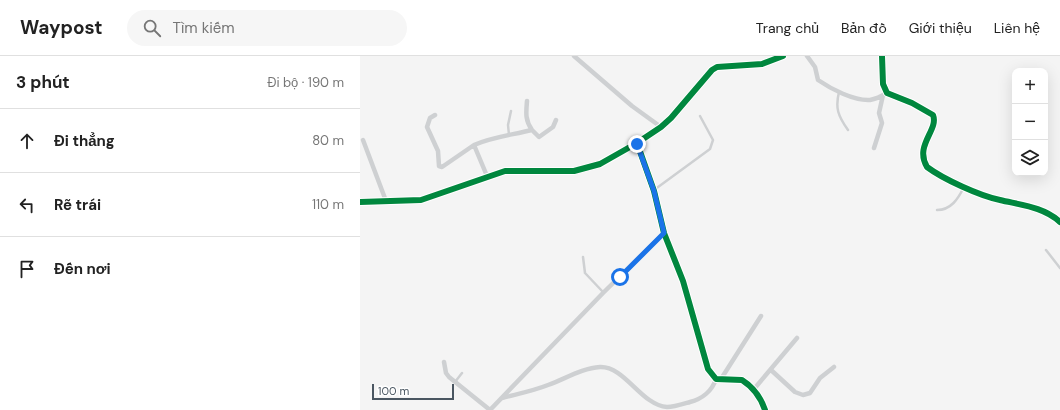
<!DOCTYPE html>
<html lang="vi">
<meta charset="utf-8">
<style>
body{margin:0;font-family:"DM Sans",sans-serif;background:#f6f6f6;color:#222}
.controls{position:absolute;right:12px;top:12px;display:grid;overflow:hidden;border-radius:8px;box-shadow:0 4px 16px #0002}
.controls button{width:36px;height:36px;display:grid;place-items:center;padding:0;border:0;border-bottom:1px solid #e0e0e0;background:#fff;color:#222;font:20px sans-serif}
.scale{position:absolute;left:12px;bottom:10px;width:82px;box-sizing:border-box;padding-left:4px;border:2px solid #4a5661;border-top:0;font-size:11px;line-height:14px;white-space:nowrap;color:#4a5661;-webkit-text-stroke:3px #fff;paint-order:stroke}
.stop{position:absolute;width:12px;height:12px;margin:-9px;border:3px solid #1a73e8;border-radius:50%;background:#fff}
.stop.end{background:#1a73e8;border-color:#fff;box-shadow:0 1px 4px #0008}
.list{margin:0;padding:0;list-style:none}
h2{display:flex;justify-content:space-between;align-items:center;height:52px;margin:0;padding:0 16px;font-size:17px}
h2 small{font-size:13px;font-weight:400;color:#767676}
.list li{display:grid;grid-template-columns:26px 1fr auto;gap:12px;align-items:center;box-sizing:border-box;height:64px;padding:0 16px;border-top:1px solid #e0e0e0}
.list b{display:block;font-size:15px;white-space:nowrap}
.list em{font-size:13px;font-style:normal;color:#767676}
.icon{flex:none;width:22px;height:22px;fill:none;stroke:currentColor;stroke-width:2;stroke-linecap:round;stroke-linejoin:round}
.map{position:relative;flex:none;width:700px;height:354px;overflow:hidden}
header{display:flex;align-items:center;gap:24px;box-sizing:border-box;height:56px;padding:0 20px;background:#fff;border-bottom:1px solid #e0e0e0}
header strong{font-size:19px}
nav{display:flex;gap:22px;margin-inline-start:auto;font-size:14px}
.search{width:280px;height:36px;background:#f6f6f6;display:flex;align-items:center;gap:10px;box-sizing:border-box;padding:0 14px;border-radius:22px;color:#767676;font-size:15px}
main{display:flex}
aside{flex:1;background:#fff}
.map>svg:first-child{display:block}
</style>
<header>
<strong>Waypost</strong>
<div class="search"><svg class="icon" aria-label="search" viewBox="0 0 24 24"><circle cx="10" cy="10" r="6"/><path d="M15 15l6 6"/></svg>Tìm kiếm</div>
<nav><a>Trang chủ</a><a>Bản đồ</a><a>Giới thiệu</a><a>Liên hệ</a></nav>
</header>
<main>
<aside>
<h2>3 phút<small>Đi bộ · 190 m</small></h2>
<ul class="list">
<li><svg class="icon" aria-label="ahead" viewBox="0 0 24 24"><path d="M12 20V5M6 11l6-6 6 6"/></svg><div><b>Đi thẳng</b></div><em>80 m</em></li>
<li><svg class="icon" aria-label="left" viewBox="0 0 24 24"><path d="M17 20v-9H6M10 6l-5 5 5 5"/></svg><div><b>Rẽ trái</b></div><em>110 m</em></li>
<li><svg class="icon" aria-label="arrive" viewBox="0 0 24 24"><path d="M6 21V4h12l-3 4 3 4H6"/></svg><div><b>Đến nơi</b></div></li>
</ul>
</aside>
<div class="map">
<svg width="700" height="354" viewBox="0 0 700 354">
<rect width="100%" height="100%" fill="#f4f4f4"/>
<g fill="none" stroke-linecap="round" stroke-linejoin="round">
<path stroke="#ced0d2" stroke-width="2.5" d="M479,36C475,52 478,60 488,74
M149,79L148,69L151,55
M294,134L350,93L353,84L340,60
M577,154C591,154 598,143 604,131
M686,194L700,212
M223,201L225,217L243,236
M95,326L102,317"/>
<path stroke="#ced0d2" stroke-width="4.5" d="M214,0L272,50L301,71
M447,0L455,11L458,24C471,33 494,45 510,44C516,43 522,40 527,37
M522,0L523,28L527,37L552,47L573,59C579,74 554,89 567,111C583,123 620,140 640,144C661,149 684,151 700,166
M167,45C166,57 165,64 172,74
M75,59L70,62L67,71L78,95L79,110L82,111L114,89L127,120
M3,84L26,145
M277,87L294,135L304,177L323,225L348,313L356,323L382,324C393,331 401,342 405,354
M114,89C132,81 152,79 172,74L179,81L193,71L196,64
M514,92L522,67L519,57L523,39
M84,306L86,317L89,321L130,354
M411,314L435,336L443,339L450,337L460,322L474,311
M361,323L401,260
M394,333L437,282
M142,342C157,338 173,335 188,329C205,323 222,312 240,311C265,310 281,349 307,351C314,351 323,348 330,346C342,343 352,335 356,323
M130,354L243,237L304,177"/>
<path stroke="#ced0d4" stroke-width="6" d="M0,146L61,144L145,115H214L240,108L277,87L301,71L311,62L352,14L357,11L402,8L423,0"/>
<g stroke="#fff" stroke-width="8">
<path id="cycleway" d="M522,0L523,28L527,37L552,47L573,59C579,74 554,89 567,111C583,123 620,140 640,144C661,149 684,151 700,166
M277,87L294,135L304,177L323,225L348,313L356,323L382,324C393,331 401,342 405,354
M0,146L61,144L145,115H214L240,108L277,87L301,71L311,62L352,14L357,11L402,8L423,0"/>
</g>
<use href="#cycleway" stroke="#00873e" stroke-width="6"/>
</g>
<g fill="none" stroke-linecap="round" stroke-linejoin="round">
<path stroke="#1a73e8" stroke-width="5" d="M260,221L304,177L294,135L277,88"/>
</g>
</svg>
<div class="controls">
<button>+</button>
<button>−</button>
<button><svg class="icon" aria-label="layers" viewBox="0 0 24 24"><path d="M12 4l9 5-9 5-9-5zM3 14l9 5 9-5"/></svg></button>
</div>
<div class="scale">100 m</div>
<div class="stop" style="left:260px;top:221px"></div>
<div class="stop end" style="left:277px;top:88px"></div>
</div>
</main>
